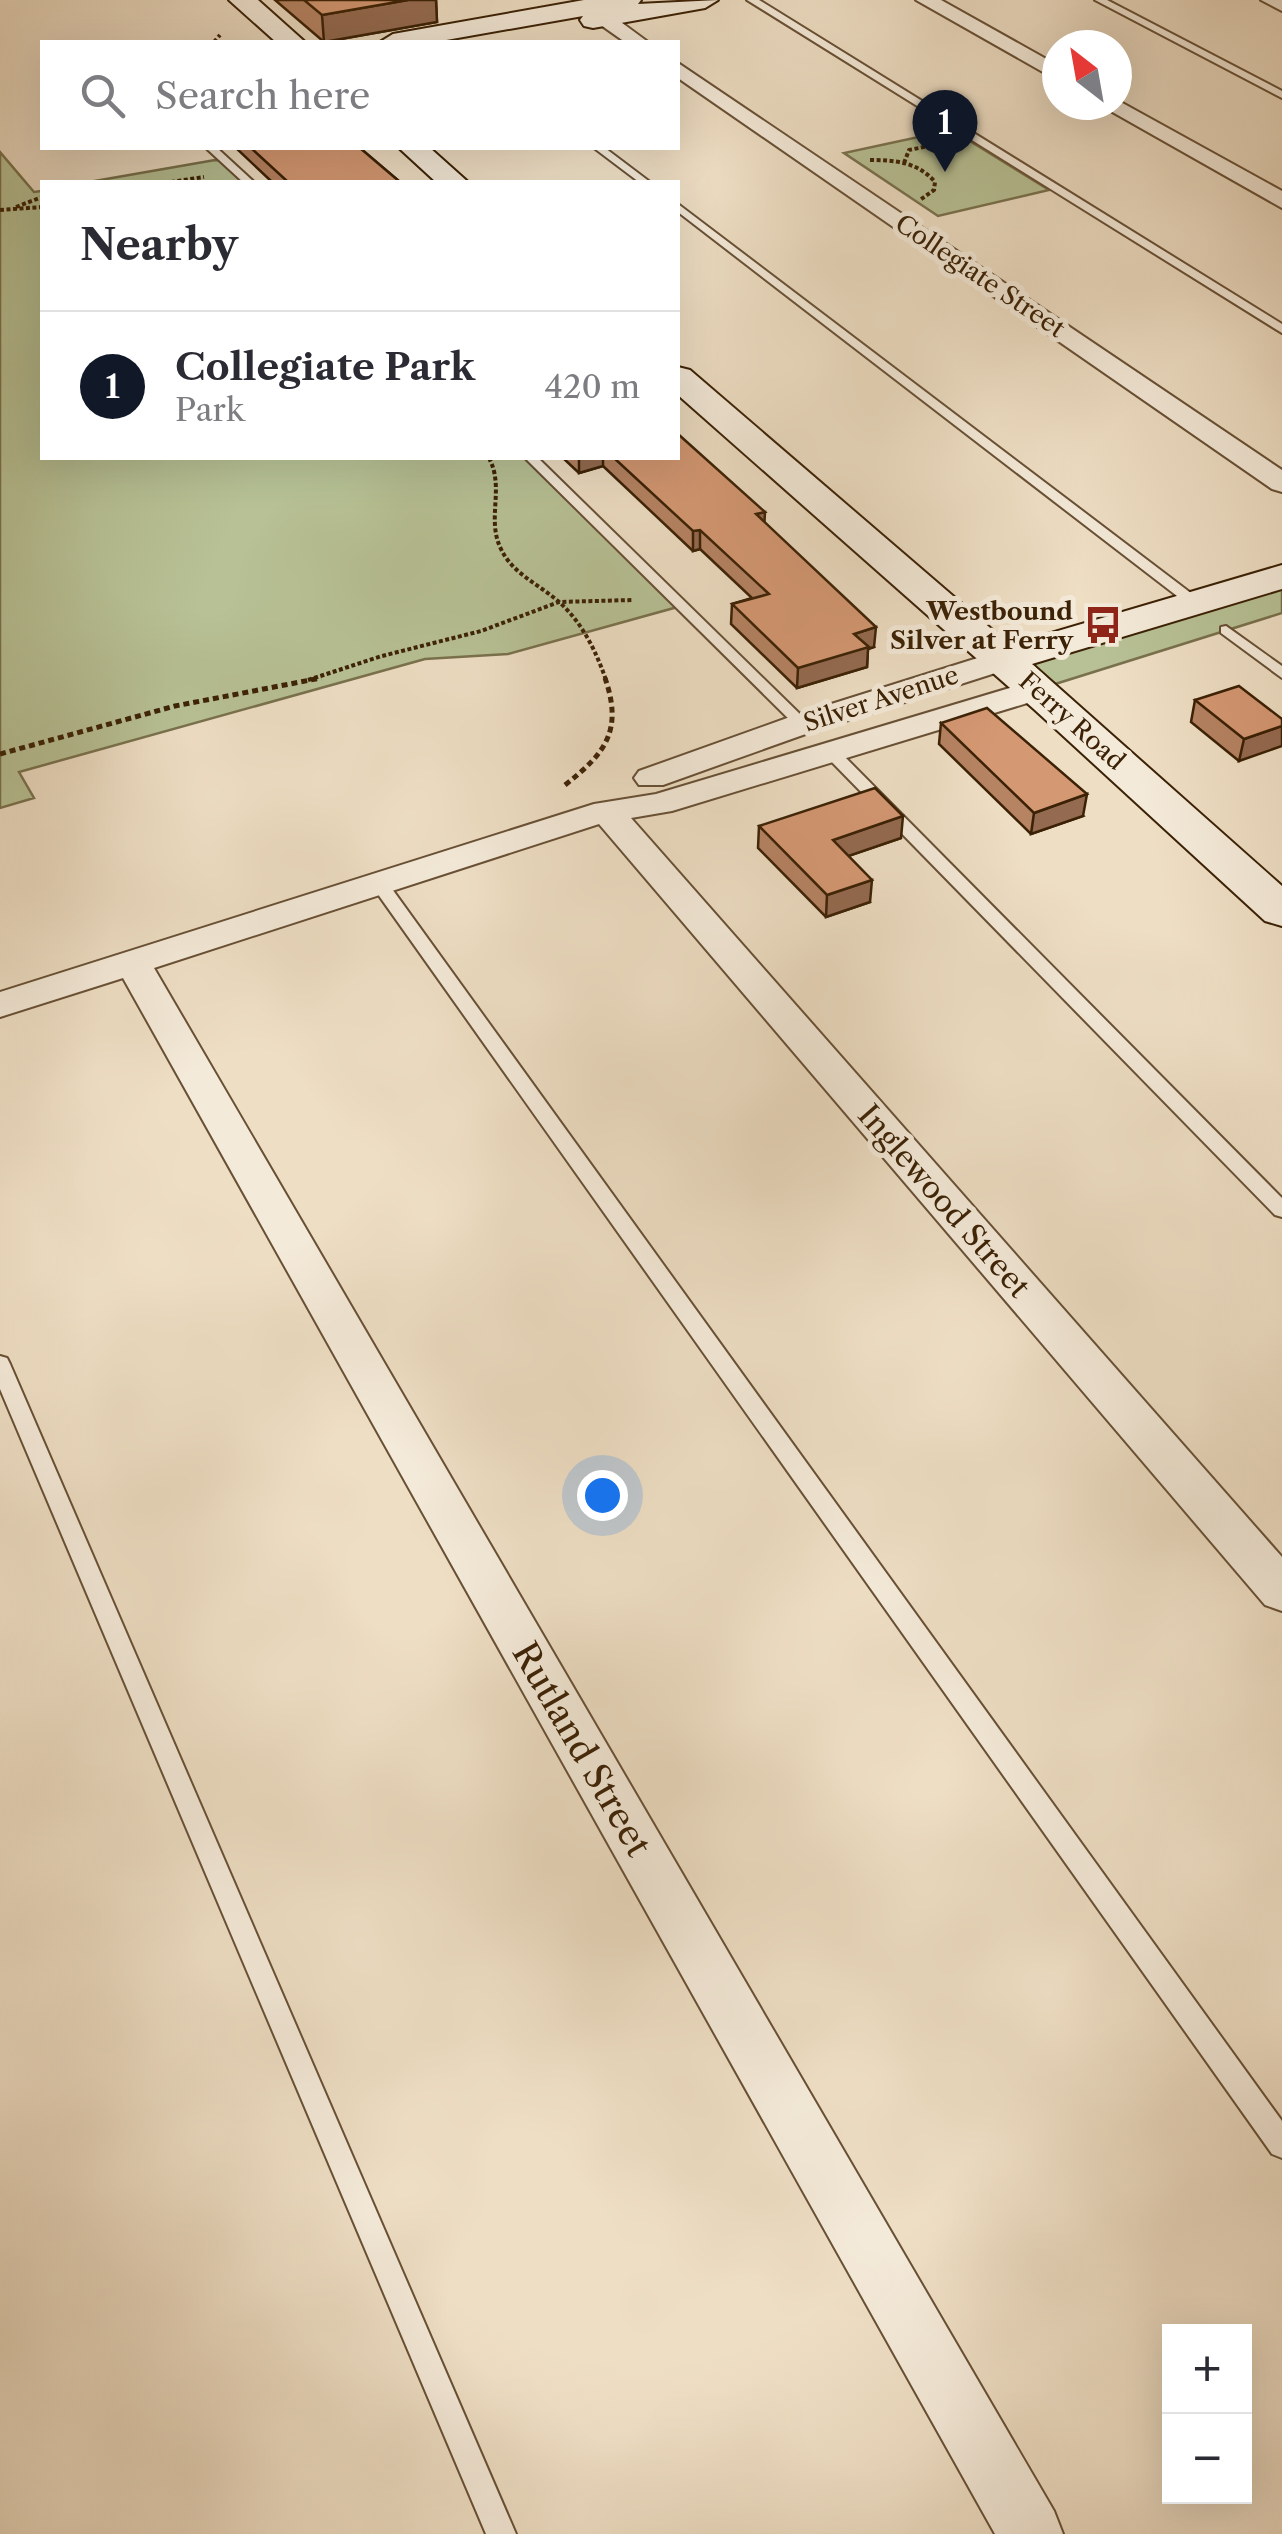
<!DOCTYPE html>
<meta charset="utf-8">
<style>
body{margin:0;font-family:"Libre Caslon Text",serif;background:#f7f7f7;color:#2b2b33}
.controls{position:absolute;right:30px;bottom:30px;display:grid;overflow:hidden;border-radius:0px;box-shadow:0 10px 40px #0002}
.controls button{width:90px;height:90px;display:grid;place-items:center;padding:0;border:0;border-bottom:2px solid #e1e1e2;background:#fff;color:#2b2b33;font:50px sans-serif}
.compass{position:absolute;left:1042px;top:30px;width:90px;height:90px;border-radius:50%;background:#fff;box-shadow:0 10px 40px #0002;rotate:329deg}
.you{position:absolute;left:602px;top:1495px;width:35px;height:35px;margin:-25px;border:8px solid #fff;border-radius:50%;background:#1a73e8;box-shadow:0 0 0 15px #1a73e833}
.badge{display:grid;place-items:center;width:65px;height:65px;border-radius:50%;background:#111827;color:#fff;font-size:32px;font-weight:700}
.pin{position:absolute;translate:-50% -82px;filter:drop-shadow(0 2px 5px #0008)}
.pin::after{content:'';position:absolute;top:52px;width:35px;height:30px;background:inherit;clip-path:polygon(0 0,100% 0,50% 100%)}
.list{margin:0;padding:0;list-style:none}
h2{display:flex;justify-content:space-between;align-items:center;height:130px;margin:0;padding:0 40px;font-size:42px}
h2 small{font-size:32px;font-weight:400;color:#7c7c81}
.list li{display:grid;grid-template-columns:65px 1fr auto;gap:30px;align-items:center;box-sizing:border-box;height:150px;padding:0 40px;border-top:2px solid #e1e1e2}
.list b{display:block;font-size:38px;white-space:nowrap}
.list p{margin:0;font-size:32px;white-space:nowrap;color:#7c7c81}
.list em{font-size:32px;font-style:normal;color:#7c7c81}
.icon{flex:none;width:55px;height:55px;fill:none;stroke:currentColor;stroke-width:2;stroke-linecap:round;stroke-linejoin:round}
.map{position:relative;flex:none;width:1282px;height:2534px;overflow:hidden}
.search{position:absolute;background:#fff;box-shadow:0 10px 40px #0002;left:40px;top:40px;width:640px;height:110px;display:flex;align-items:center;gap:25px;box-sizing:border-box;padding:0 35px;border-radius:0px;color:#7c7c81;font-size:38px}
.panel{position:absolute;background:#fff;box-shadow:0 10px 40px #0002;left:40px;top:180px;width:640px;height:280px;border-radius:0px}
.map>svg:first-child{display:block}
</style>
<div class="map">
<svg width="1282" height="2534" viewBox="0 0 1282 2534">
<rect width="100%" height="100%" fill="#eedec4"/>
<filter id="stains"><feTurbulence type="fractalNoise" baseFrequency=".002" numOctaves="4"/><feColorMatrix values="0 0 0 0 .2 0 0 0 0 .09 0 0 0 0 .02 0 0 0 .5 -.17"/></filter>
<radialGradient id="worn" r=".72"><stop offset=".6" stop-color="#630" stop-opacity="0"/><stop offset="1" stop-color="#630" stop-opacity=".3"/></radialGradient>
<path fill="#b7c195" stroke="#79714d" stroke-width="2.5" d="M951,130H952L1049,190L938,216L844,153Z
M0,152L34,192L42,191V458H531L681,606L508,654L425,659L19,772L34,798L0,808Z
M215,160L226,161L249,182H89Z
M1282,577V613L1036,690L1003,660Z"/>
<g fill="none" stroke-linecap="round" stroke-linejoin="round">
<g stroke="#685035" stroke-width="4">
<path id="lane" d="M747,0H759L1282,324V333Z
M1095,0H1107L1282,91V98Z
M206,148H217L254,182H243Z
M594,148H605L650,182H639Z
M678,204L1200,600V606H1190L678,212Z
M525,458H538L807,721V727H797Z
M1226,626L1282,666V678L1221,633V627Z
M831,747L837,749L1282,1198V1217L1275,1215L825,755V749Z
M381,881L387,882L1282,2121V2158L1272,2154L375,890L373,886Z
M0,1356L7,1358L10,1364L516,2534H486L0,1389Z"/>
</g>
<g stroke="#685035" stroke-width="4">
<path id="street" d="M916,0H941L1057,65V80Z
M1261,0H1282V11Z
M588,1L595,3L648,42H625L581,11L578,7Z
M678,63L1282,470V492L1272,489L678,78Z
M1117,100L1282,191V208L1100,105H1117Z
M1003,650L1014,653L1019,660L1014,667L814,731L663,785H639L634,778L639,771L790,717Z
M1036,680L1047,683L1052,690L1047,697L672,811L631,818L1282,1557V1611L1265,1605L599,824L154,968L1054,2511L1063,2534H995L123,978L0,1017V992L594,804L656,794Z"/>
</g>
<g stroke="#3b2105" stroke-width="4">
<path id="secondary" d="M229,0H258L305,42H276Z
M584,0H641L638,4L718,0L705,8L593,28L584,26L580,20L583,16L435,42H380L393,34Z
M399,148H430L468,182H436Z
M678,367L690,370L1010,645L1282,565V589L1032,664L1282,886V926L1265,921L1035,710L678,395Z"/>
</g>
<path stroke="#3b2105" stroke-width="4" stroke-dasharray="4 2.5" stroke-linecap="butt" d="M214,42L220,35
M870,160C895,160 918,162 935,182L934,190L920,200
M904,163L909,150L934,145
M171,182L204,177
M16,207L42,197
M0,210L42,207
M489,458C505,488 486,519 501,549C512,573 538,584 558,601C582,622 596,651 606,680
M308,680L382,656L481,631L559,602L632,600"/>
<path stroke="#3b2105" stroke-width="5" stroke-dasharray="6 4" stroke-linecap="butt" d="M0,754L175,706L321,678
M565,785C606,753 623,730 605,678"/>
<use href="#lane" fill="#f4ead9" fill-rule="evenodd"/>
<use href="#street" fill="#f4ead9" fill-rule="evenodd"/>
<use href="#secondary" fill="#f4ead9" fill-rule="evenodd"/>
</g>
<path fill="#b68363" stroke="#3b2105" stroke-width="2.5" d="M275,0H436L437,22L324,42Z
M236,148H360L400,182H272Z
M563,458H678L764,522L874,647L868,649L867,667L797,688L731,624L732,604L752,598L700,549L693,551L603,466L579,473Z
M1195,700L1282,719L1239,761L1191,722Z
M941,723L1083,816L1031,834L939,744Z
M759,826L901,838L848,856L870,902L826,917L758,848Z"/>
<path fill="#946a50" stroke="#3b2105" stroke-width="2.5" d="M408,0H436L437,22L324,42L322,15Z
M579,458H603V466L579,473Z
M765,512L764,531L756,514Z
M700,530V549L693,551V531Z
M876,627L874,647L868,649L867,667L797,688L798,668L854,634Z
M1282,726V746L1239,761L1244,739Z
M1087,794L1083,816L1031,834L1034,813Z
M903,816L901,838L831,862L833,840Z
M872,880L870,902L826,917L827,895Z"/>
<path fill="#d49873" stroke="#3b2105" stroke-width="2.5" d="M304,0H408L322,15Z
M251,148H360L400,182H288Z
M678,434L765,512L756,514L876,627L854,634L869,647L798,668L732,604L769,594L700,530L693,531L614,458H678Z
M1239,686L1282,719V726L1244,739L1195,700Z
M987,708L1087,794L1034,813L941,723Z
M875,788L903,816L833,840L872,880L827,895L759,826Z"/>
<defs>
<g id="bus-bare" transform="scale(3)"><path d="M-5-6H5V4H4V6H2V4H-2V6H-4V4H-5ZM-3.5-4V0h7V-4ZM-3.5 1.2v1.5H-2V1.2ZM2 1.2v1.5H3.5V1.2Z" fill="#8f2418" stroke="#f4ead9" stroke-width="2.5" paint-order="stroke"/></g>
</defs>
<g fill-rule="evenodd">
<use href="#bus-bare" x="1103" y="625"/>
</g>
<g text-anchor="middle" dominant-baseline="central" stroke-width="10" stroke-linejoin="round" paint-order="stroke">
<g font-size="25" fill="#3b2105" stroke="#f4ead9">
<text transform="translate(980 276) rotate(34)">Collegiate Street</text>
<text transform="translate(881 699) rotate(-18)">Silver Avenue</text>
<text transform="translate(1072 721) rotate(42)">Ferry Road</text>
</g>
<g font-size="25" font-weight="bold" fill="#3b2105" stroke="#f4ead9" text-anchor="end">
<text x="1073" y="611">Westbound<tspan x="1073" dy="29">Silver at Ferry</tspan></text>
</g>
<g font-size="30" fill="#3b2105" stroke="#f4ead9">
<text transform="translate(944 1201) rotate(49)">Inglewood Street</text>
</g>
<g font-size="35" fill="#3b2105" stroke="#f4ead9">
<text transform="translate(582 1749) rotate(60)">Rutland Street</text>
</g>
</g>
<rect width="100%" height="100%" filter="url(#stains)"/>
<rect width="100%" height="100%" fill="url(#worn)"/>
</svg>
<div class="controls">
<button>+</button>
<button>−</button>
</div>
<svg class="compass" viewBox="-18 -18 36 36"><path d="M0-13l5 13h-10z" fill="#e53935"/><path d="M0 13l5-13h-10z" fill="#7c7c81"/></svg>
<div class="you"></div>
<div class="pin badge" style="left:945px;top:172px">1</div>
<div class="search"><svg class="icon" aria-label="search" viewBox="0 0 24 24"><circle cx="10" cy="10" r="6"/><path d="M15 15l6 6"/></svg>Search here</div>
<section class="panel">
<h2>Nearby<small></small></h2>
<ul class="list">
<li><span class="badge">1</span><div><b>Collegiate Park</b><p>Park</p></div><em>420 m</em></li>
</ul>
</section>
</div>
